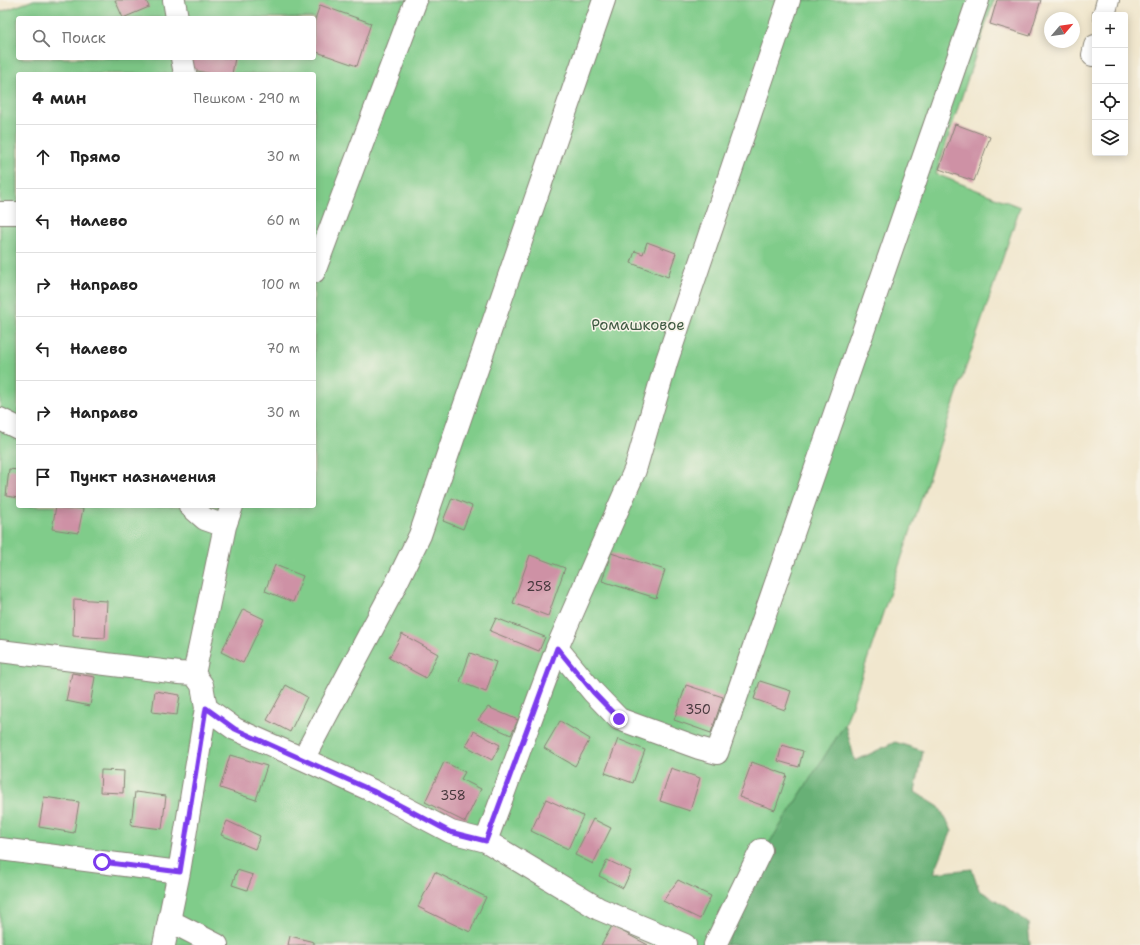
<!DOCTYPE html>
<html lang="ru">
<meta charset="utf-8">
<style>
body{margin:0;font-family:"Shantell Sans",sans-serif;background:#f6f6f6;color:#222}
.controls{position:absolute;right:12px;top:12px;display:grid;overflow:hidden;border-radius:4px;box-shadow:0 2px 10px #0003}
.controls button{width:36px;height:36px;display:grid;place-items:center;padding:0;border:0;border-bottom:1px solid #e0e0e0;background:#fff;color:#222;font:20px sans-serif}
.compass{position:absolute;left:1044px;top:12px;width:36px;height:36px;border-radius:50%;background:#fff;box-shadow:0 2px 10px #0003;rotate:61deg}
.stop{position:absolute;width:12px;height:12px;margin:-9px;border:3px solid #7c3aed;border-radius:50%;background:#fff}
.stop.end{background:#7c3aed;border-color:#fff;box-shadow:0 1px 4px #0008}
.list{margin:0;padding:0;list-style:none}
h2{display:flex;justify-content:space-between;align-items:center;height:52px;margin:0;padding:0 16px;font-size:17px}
h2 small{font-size:13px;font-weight:400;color:#767676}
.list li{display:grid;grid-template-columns:26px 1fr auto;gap:12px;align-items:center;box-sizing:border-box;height:64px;padding:0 16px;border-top:1px solid #e0e0e0}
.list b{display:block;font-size:15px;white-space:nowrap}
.list em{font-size:13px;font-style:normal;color:#767676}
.icon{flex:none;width:22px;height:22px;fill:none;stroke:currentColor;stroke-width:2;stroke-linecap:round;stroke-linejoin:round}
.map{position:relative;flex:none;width:1140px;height:945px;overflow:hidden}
.search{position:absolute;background:#fff;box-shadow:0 2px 10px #0003;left:16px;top:16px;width:300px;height:44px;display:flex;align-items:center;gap:10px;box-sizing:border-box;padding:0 14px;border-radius:4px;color:#767676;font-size:15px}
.panel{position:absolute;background:#fff;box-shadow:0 2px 10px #0003;left:16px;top:72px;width:300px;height:436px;border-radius:4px}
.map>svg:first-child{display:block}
</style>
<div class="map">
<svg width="1140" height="945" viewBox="0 0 1140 945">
<rect width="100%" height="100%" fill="#f7f3e8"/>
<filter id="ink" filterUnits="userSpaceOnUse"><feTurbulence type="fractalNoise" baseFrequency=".025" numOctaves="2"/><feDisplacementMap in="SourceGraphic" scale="8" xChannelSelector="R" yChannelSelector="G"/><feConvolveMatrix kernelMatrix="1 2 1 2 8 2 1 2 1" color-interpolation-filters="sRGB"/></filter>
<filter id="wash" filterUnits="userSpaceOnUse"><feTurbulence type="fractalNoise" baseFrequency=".012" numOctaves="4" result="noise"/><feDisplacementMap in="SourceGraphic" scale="16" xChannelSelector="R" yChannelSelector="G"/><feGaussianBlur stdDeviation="0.9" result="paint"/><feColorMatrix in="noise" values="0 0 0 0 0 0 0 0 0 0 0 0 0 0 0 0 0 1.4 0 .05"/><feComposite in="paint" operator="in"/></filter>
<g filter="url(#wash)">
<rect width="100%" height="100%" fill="#f1e7ce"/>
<path fill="#80cc8a" stroke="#4e7453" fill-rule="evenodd" d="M34,0H994L936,174L1020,207L833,761L726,945H0V12ZM18,18H314V58H18ZM18,74H314V506H18Z"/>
<path fill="#68b076" stroke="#426649" d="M845,724L855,761L895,742L923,751L915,792L939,807L952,830L934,873L972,869L979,890L1007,907L1028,923L1030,945H726L766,848Z"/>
<g id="blocks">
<path fill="#ce91a5" d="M115,0H146L149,7L123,18Z
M997,0H1041L1030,36L990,24Z
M320,5L371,23L357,66L314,51V22Z
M191,58H235L232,74H212L188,69Z
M955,124L990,137L974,181L939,169Z
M647,242L676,253L668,277L631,263L635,251L643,254Z
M9,469L18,470V498L6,496Z
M452,498L472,506L463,529L443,521Z
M56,506H65L83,509L78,533L52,529Z
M611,553L665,570L656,598L602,581Z
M530,555L565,568L548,616L513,603Z
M275,565L303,576L293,602L265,591Z
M74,599L107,601L105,638L73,636Z
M243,609L264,619L243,663L221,652Z
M496,618L545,637L539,651L490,631Z
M402,634L438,654L426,678L389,658Z
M470,653L496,662L486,692L460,682Z
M72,673L95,677L90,706L66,701Z
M760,681L791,691L785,710L754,699Z
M286,685L307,697L290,732L267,720Z
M686,685L723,697L711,733L674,720Z
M155,691L180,695L177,715L152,712Z
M488,707L518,720L511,735L478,720Z
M560,721L590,739L575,766L544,748Z
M474,731L500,745L492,760L466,746Z
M618,739L645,750L633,783L605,773Z
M782,745L803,751L799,767L778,761Z
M230,755L267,766L256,800L220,788Z
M444,762L465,772L461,779L481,789L465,822L425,802Z
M752,762L787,775L775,810L739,797Z
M671,768L700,778L690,811L660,801Z
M101,770L124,771L123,793L100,792Z
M135,792L166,796L162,829L131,825Z
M44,797L79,802L74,833L39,827Z
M546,799L583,816L568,849L531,831Z
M593,819L611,828L593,864L575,855Z
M227,821L260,836L255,849L221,835Z
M607,860L631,871L623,888L599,876Z
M237,870L253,875L247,890L232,885Z
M435,872L486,897L470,932L418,907Z
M678,880L711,896L700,919L663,901Z
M612,926L648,945H601Z
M290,936L314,942V945H288Z"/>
</g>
</g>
<g filter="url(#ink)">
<use href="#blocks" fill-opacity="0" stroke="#868275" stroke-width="1"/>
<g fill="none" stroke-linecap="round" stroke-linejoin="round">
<g stroke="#868275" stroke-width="24">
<path id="minor" d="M174,0L177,18
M1104,15L1108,0
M1093,55L1095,46
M182,58L185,74
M0,213H18
M314,272L416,0
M0,419L18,428
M190,506L205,519L225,526
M557,648L593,692L619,719L699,748L717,753L978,0
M0,651L179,673L194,674
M206,708L235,729L303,759L373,791L451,832L486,841L599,909L685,945
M303,759L394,588L420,535L604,0
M486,841L557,648L635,470L667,360L789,0
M0,849L179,872
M170,921L217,945
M164,945L179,872L206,708L202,685L194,674L225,526L232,506
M715,945L761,850"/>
</g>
<use href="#minor" stroke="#fff" stroke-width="22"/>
</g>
</g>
<g fill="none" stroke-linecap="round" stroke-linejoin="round" filter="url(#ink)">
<path stroke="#7c3aed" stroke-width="5" d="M102,862L180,872L206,708L235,729L373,791L450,832L486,841L557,648L593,692L619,719"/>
</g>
<g text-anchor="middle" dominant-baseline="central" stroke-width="3" stroke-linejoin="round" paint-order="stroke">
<g font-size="13" fill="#48393e">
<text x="539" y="586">258</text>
<text x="698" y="709">350</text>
<text x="453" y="795">358</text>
</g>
<g font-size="15" fill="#3f5a42" stroke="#f7f3e8">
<text x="638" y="325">Ромашковое</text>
</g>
</g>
</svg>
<div class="controls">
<button>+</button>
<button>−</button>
<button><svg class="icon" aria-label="locate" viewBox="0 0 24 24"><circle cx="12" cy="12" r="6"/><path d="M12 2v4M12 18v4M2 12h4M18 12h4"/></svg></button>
<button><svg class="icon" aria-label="layers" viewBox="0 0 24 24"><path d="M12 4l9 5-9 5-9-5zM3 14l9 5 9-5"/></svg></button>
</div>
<svg class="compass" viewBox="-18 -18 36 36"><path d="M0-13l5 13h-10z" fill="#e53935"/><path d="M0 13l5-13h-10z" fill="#767676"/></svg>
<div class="stop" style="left:102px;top:862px"></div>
<div class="stop end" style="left:619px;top:719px"></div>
<div class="search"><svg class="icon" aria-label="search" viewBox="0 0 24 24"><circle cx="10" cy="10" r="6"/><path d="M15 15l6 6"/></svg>Поиск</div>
<section class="panel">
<h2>4 мин<small>Пешком · 290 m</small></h2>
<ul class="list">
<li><svg class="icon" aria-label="ahead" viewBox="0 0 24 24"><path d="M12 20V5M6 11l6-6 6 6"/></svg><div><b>Прямо</b></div><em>30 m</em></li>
<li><svg class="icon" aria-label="left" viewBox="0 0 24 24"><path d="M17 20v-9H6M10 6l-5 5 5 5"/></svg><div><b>Налево</b></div><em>60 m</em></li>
<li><svg class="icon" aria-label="right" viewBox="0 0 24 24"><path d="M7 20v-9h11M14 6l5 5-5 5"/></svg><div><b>Направо</b></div><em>100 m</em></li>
<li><svg class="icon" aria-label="left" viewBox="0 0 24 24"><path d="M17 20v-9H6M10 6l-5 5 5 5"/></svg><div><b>Налево</b></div><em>70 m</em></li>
<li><svg class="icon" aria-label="right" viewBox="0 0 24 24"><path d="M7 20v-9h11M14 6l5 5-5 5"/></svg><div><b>Направо</b></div><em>30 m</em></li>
<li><svg class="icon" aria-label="arrive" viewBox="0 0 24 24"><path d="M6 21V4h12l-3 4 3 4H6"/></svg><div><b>Пункт назначения</b></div></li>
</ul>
</section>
</div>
